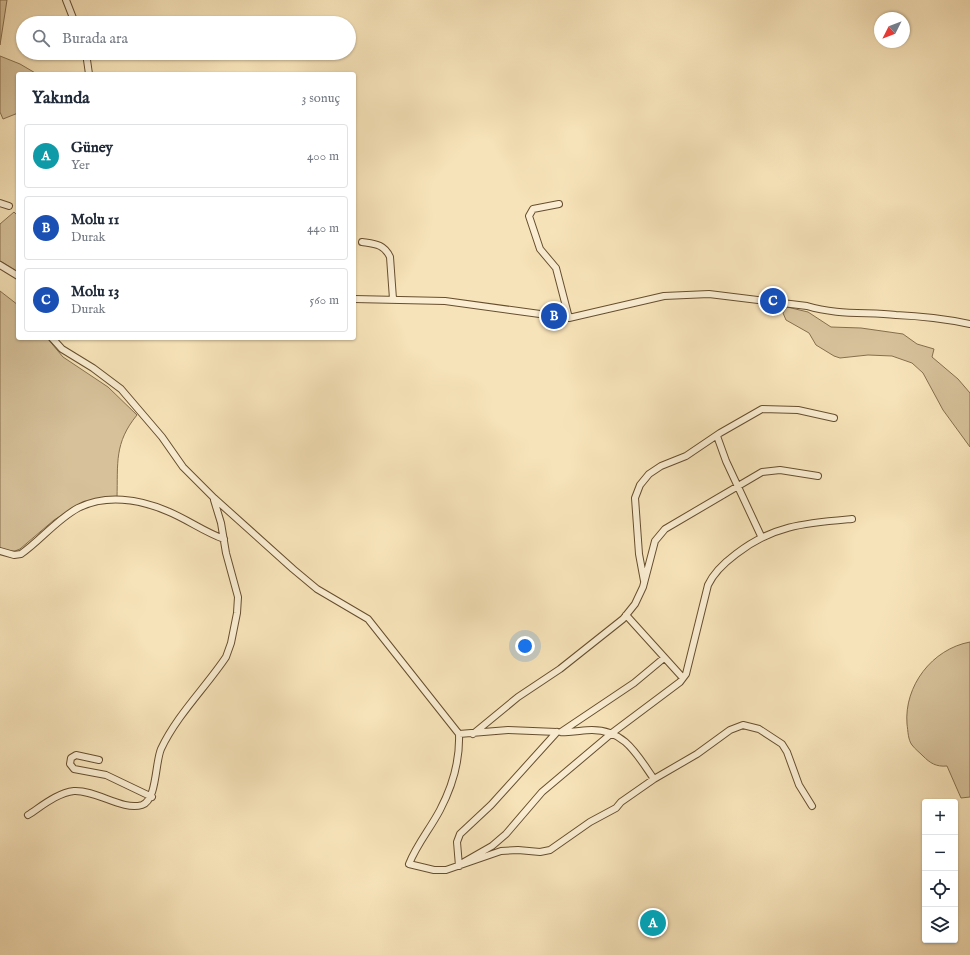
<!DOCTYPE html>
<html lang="tr">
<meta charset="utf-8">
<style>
body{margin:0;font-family:"IM FELL English",serif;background:#f2f2f3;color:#1f2937}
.controls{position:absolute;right:12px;bottom:12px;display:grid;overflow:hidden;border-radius:4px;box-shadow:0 1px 3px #0004}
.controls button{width:36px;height:36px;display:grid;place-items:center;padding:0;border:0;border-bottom:1px solid #e0e1e3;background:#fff;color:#1f2937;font:20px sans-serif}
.compass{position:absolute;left:874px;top:12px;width:36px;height:36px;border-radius:50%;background:#fff;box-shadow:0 1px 3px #0004;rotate:228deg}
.you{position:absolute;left:525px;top:646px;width:14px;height:14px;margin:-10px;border:3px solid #fff;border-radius:50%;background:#1a73e8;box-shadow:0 0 0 6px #1a73e833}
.badge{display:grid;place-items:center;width:26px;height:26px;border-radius:50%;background:#8f2418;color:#fff;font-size:13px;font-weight:700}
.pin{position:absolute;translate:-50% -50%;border:2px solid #fff;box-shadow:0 1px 4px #0006}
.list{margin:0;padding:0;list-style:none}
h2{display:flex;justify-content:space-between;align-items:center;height:52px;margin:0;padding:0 16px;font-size:17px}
h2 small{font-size:13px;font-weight:400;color:#747a83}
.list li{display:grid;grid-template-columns:26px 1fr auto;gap:12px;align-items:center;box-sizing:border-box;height:64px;margin:0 8px 8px;padding:0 8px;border:1px solid #e0e1e3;border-radius:4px}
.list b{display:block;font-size:15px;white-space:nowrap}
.list p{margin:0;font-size:13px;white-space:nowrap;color:#747a83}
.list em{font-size:13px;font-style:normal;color:#747a83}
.icon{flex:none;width:22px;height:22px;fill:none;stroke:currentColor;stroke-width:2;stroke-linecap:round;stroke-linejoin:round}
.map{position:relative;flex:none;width:970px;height:955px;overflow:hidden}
.search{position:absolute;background:#fff;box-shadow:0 1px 3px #0004;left:16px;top:16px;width:340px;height:44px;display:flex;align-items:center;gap:10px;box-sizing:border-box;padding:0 14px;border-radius:22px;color:#747a83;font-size:15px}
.panel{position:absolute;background:#fff;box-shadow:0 1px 3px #0004;left:16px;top:72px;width:340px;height:268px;border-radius:4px}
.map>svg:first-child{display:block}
</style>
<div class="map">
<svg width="970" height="955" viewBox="0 0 970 955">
<rect width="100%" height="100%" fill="#f7e3b9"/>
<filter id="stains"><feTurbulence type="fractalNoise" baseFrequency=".005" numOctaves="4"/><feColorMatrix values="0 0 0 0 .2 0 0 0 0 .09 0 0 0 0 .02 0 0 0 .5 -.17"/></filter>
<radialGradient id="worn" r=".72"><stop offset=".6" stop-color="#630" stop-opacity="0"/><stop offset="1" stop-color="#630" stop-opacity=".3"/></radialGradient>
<path fill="#d6c19a" stroke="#866f4d" d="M0,0H7L0,45Z
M0,56L20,64L37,74H18V113L3,119L0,112Z
M14,212L18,216V272L0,261V224Z
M0,291L18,305V338H47L63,357L108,387L137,415C114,443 118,463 117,498L67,512L54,520L20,549L15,551H0Z
M787,307L808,312L831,327L861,328L903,334L917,344L934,349L932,357L958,379L970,393V447L943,410L923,373L912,363L892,356L868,355L840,358L834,356L816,345L809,333L786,320L783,313Z
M970,642V797L961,798L947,766C936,767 930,763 923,756C919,752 915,749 912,745C908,740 908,731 907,724C904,686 932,649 970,642Z"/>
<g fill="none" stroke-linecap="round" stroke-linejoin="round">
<g stroke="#664e2e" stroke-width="8">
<path id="street" d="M66,0L75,23
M86,53L89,74
M0,203L9,206
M559,204L533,209L529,216L540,249L556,268L569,318
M362,242C375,244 384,244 390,257L393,299
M0,265L18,276
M354,299L445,301L569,318L664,296L709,294L807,306C836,315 867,312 896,315C921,316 946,319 970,324
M52,338L62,349L93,368L121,389L162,437L183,467L214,498L293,569L317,589L368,619L459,734C460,760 452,787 440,810C430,829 417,844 409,864L434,870H446L501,851L518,850L540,852L550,850L590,822L616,808L621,802L654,779L697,754L730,730L743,725L759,729L782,744L787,752L799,785L812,806
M717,436L726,461L761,536
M0,551L14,555L21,554C41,540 56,520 78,508C106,494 139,499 167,511C187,519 204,532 224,539
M644,581L639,554L635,498L640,485L649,474L661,466L686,456L720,433L762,409L798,410L834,418
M626,615L683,678
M561,732L634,683L664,658
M561,732C572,733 582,730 592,730C625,730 637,755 654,779
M459,734L508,730L557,732
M473,734L518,697L560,669L623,619L635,604L643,587L655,541L665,529L762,472L780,470L818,476
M99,760L76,755L71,758L70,764L74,769L106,775L152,797
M28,815C42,806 57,793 74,791C97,790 122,811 142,805C157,800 155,763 161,749C177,715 206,687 226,657L231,643L237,613L238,597L226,553L221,523L214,500
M464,862L492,846L506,834L542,792L612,733L680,682L686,674L708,585C714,572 724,563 736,554C773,525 806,523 852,519
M459,866L457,842L460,834L491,805L557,732"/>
</g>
<use href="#street" stroke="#faedd2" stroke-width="6"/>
</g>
<rect width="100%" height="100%" filter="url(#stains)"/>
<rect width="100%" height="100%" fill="url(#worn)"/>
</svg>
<div class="controls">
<button>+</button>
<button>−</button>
<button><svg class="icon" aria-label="locate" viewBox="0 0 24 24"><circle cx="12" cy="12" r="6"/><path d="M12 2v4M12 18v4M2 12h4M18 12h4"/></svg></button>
<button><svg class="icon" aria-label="layers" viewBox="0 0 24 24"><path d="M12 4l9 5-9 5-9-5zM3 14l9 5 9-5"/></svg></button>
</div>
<svg class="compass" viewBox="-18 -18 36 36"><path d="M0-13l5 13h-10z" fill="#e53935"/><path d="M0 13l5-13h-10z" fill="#747a83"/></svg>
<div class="you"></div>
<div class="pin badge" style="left:653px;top:923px;background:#0f9aa8">A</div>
<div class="pin badge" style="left:554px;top:316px;background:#1a4fb4">B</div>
<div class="pin badge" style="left:773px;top:301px;background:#1a4fb4">C</div>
<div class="search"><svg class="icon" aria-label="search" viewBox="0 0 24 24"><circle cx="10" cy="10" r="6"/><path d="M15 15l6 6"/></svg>Burada ara</div>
<section class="panel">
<h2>Yakında<small>3 sonuç</small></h2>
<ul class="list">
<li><span class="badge" style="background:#0f9aa8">A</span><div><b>Güney</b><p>Yer</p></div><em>400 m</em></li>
<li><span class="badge" style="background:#1a4fb4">B</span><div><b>Molu 11</b><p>Durak</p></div><em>440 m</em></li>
<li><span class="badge" style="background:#1a4fb4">C</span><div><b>Molu 13</b><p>Durak</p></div><em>560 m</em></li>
</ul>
</section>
</div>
